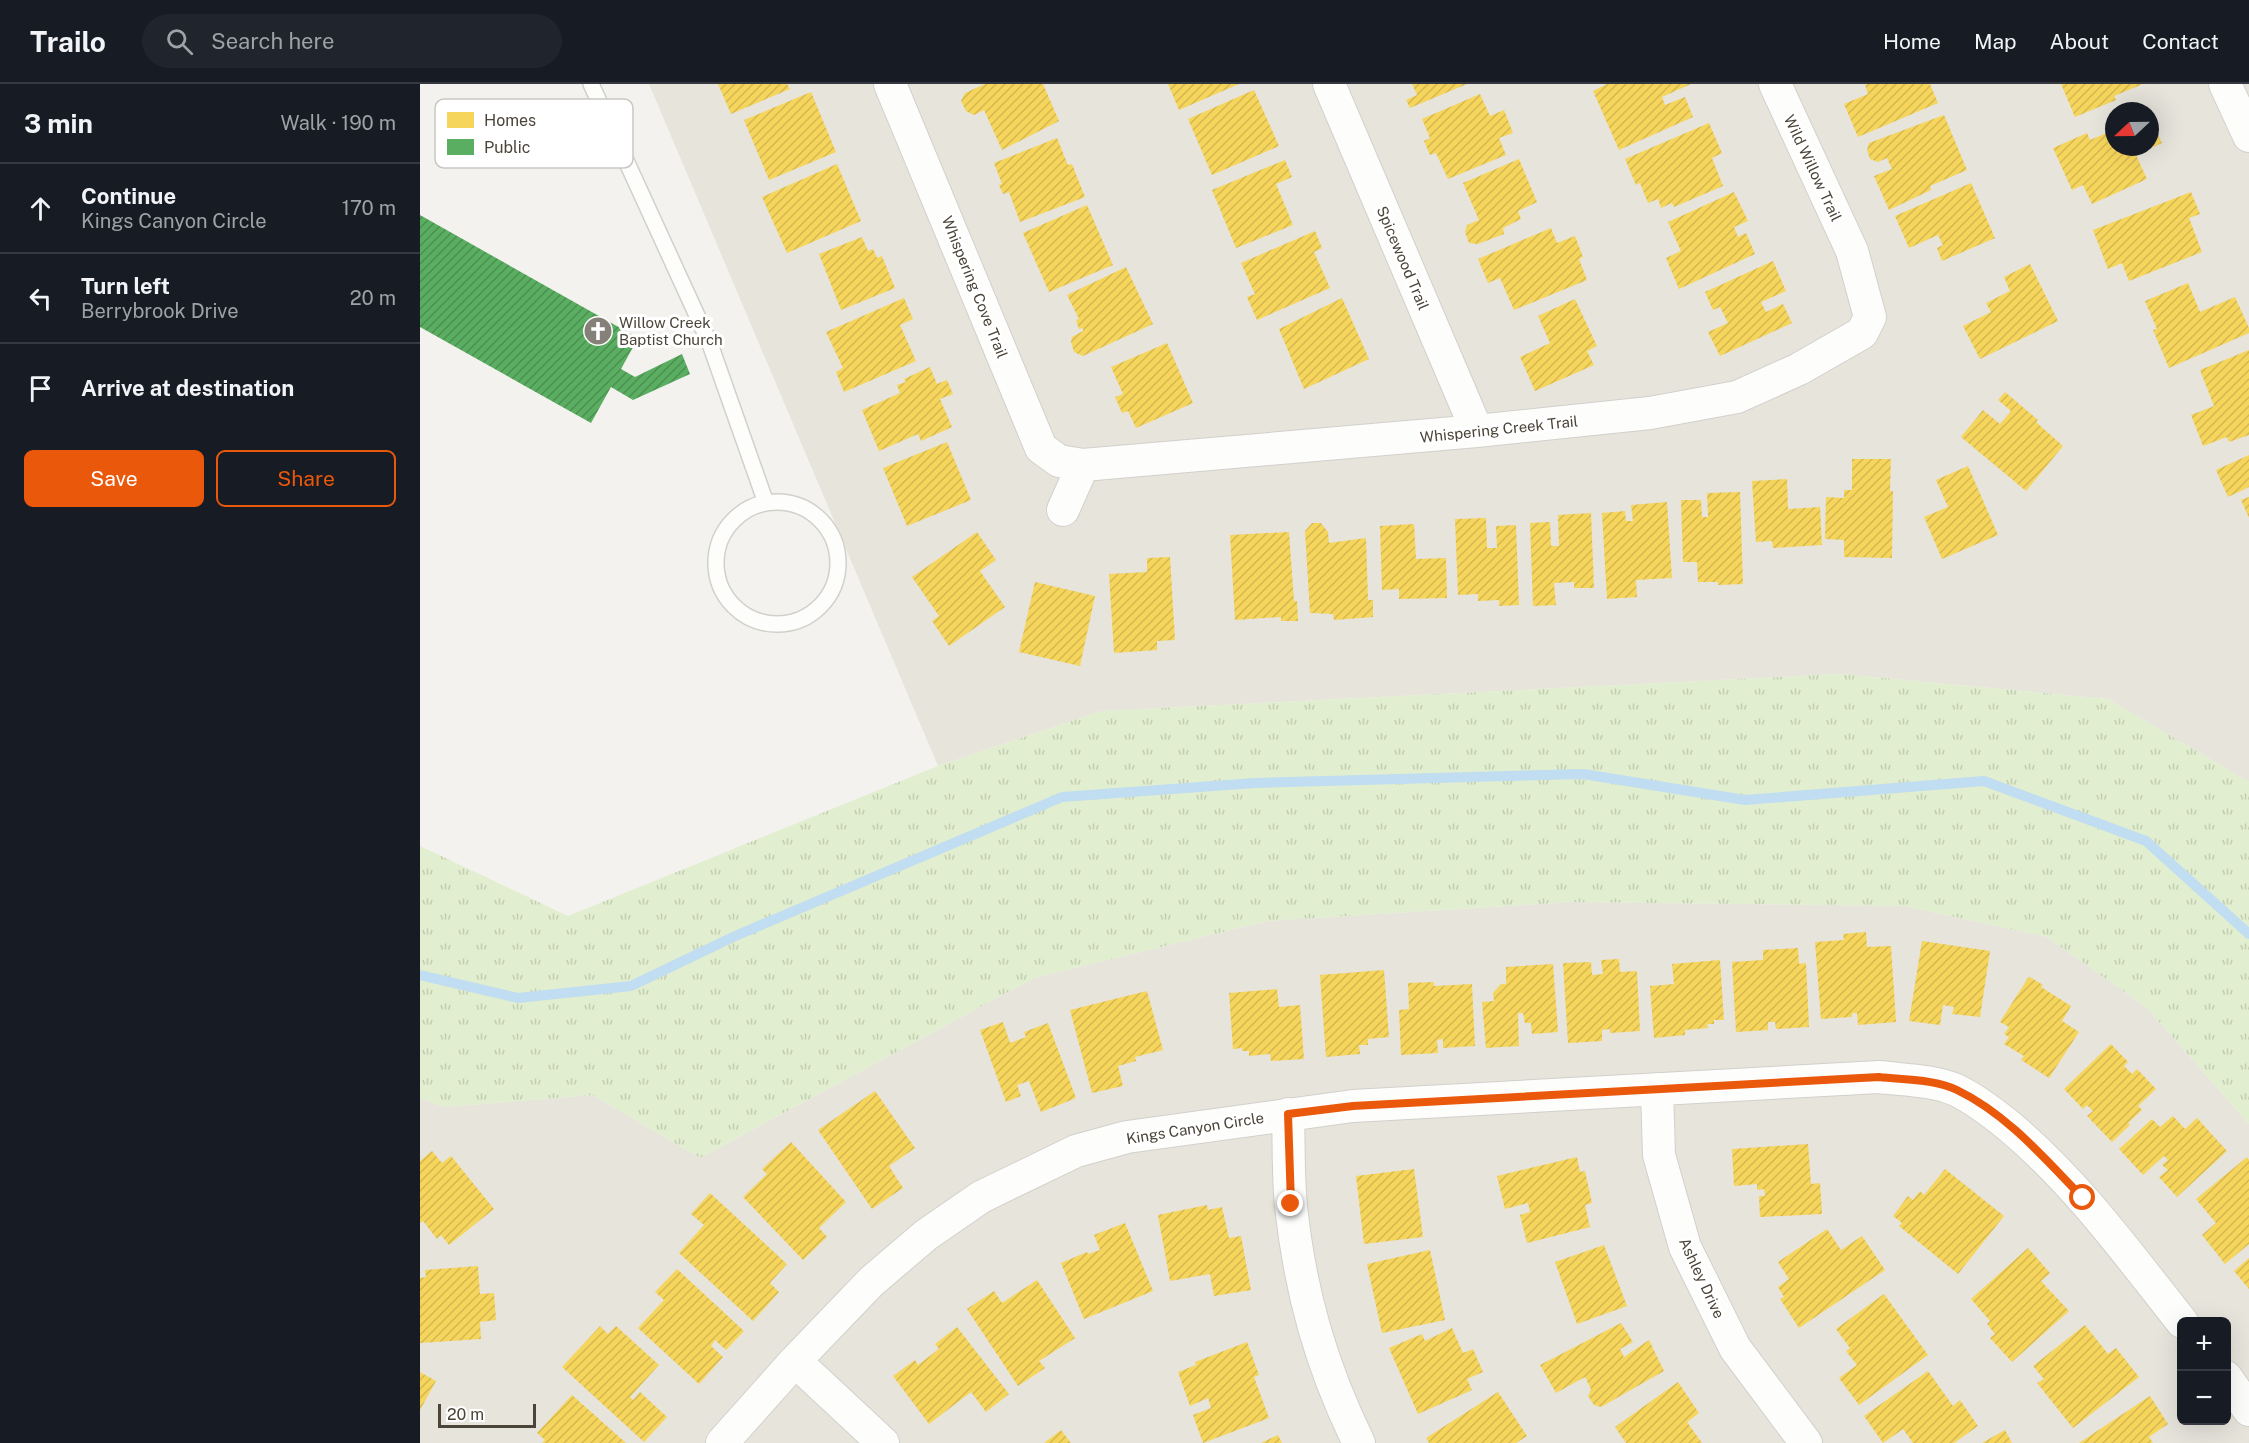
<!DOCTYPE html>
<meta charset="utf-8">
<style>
body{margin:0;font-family:"Public Sans",sans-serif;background:#20242c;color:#f1f3f6}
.controls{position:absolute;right:18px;bottom:18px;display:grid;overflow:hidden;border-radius:9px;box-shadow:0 6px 24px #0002}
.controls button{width:54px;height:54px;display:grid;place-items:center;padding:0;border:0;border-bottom:2px solid #363941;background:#171b24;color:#f1f3f6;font:30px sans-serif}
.compass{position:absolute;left:1685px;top:18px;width:54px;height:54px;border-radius:50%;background:#171b24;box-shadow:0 6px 24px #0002;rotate:248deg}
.scale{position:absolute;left:18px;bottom:15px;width:98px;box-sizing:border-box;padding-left:6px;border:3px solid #4b4439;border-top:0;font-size:16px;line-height:21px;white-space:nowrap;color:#4b4439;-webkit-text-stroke:4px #fff;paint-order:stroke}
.stop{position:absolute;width:18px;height:18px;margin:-14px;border:4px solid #ea580c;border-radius:50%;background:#fff}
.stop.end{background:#ea580c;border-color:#fff;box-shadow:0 2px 6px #0008}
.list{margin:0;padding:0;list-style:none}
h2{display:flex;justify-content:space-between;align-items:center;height:78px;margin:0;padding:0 24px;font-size:26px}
h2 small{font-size:20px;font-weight:400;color:#9ea1a6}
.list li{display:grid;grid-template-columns:39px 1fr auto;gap:18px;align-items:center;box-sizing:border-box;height:90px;padding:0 24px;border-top:2px solid #363941}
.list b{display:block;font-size:22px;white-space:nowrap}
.list p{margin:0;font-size:20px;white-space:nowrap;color:#9ea1a6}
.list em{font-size:20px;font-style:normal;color:#9ea1a6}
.actions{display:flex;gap:12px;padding:18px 24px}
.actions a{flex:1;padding:14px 0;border:2px solid #ea580c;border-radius:9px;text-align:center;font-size:21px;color:#ea580c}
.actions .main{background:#ea580c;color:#fff}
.icon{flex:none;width:33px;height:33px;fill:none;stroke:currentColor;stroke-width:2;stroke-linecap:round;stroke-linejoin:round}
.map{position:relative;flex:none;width:1829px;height:1359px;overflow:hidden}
header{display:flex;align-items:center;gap:36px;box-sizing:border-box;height:84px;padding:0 30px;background:#171b24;border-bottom:2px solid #363941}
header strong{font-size:28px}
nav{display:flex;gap:33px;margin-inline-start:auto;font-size:21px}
.search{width:420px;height:54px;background:#20242c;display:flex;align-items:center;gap:15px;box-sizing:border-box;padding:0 21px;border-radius:33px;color:#9ea1a6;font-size:22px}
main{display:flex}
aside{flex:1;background:#171b24}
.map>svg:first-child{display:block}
</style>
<header>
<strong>Trailo</strong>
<div class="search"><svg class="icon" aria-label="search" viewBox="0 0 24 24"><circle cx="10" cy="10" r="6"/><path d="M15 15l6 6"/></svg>Search here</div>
<nav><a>Home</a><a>Map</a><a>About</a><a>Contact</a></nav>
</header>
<main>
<aside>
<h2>3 min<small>Walk · 190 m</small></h2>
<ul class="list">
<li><svg class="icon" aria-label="ahead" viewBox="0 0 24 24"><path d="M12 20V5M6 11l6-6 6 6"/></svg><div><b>Continue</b><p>Kings Canyon Circle</p></div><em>170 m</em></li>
<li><svg class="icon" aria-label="left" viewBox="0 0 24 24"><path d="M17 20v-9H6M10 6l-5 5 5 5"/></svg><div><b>Turn left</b><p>Berrybrook Drive</p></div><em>20 m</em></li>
<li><svg class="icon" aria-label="arrive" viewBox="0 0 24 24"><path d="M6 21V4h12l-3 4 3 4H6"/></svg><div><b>Arrive at destination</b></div></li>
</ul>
<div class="actions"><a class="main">Save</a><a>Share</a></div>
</aside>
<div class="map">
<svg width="1829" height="1359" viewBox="0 0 1829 1359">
<defs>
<pattern id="grass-tufts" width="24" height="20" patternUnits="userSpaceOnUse" patternTransform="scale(1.5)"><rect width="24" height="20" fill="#e1eecf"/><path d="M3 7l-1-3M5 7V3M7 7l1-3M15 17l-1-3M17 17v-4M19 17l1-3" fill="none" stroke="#c3cdb2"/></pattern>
<pattern id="homes-hatch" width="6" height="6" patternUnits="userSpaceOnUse" patternTransform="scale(1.5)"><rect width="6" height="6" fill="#f6d55c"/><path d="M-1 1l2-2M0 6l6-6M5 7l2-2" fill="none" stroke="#d4b851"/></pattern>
<pattern id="public-hatch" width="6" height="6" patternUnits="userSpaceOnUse" patternTransform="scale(1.5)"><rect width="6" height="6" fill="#5aae61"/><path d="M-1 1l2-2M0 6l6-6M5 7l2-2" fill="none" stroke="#4c8f51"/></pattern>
</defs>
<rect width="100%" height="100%" fill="#f4f2ee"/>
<path fill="#e7e4dc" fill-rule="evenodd" d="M229,0H1829V698L1688,615L1420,590L681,627L518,682ZM1694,27H1730V63H1694Z
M1151,818L1485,822L1627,853L1727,924L1829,1040V1359H0V1014L24,1023L173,1011L280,1074L614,894L848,837ZM1762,1238H1806V1336H1762Z"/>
<path fill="url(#grass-tufts)" d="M1420,590L1688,615L1829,698V1040L1727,924L1627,853L1485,822L1151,818L848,837L614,894L280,1074L173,1011L24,1023L0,1014V762L148,832L518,682L681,627Z"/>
<path fill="url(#homes-hatch)" d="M298,0H367L370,5L311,30Z
M565,0H623L639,37L582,66L564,26L554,31L546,27L541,17L545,9Z
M748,0H819L759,26Z
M992,0H1047L990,24L986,16L997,11Z
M1187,0H1271L1242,13L1245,21L1265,13L1273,33L1199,66L1173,7Z
M1448,0H1510L1518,19L1438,53L1424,20L1448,10L1445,1Z
M1641,0H1723L1694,12L1696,16L1655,33Z
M834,6L859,62L792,91L768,35Z
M391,8L416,68L349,96L324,36Z
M1060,10L1070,32L1084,26L1093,49L1079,54L1086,71L1028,95L1016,69L1010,71L1004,57L1010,54L1002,35Z
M1524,31L1547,86L1510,102L1511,106L1469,126L1454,92L1472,85L1467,74L1458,78L1450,75L1447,66L1449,59Z
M1730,34L1742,59L1716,71L1727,95L1672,120L1663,101L1652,106L1633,64L1667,49L1670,56L1694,46V63H1730Z
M1289,39L1302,69L1292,74L1303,102L1254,123L1252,119L1241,124L1238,115L1228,119L1220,99L1216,101L1205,75Z
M637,54L648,81L652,80L665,113L600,138L589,108L583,110L579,101L582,100L574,79Z
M1099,75L1117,118L1098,127L1101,135L1083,144L1084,150L1058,160L1049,159L1045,148L1047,141L1059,136L1043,99Z
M865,76L872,93L856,100L873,141L816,164L792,106Z
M417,80L441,137L367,169L342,113Z
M1551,99L1575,154L1522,177L1517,164L1523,161L1518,151L1489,164L1475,132Z
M1314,108L1328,137L1314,143L1318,153L1326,149L1335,170L1259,205L1246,174L1261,167L1248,138Z
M1771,108L1780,130L1769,134L1782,168L1709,197L1702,179L1688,185L1673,146Z
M667,121L693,181L629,208L603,149Z
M1131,144L1137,159L1155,152L1163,173L1159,175L1167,196L1094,226L1080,194L1068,199L1058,175Z
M895,147L902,164L894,168L910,204L837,236L827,213L835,210L821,179Z
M442,153L448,167L453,165L457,174L462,172L475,204L421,226L399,170Z
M1353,177L1366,207L1341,218L1346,228L1363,220L1372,239L1300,272L1288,248L1308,239L1300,223L1293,226L1285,208Z
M1610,180L1638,237L1560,275L1543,242L1571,228L1566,219L1590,207L1584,193Z
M706,183L733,240L663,272L654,268L651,258L652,253L663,247V244L659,245L656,236L659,235L647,211Z
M1768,199L1780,228L1815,213L1829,244V249L1749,284L1733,246L1737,245L1725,217Z
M484,214L493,235L480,241L496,277L424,308L416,288L423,284L406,248Z
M922,214L949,275L884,305L859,245Z
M1155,215L1177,262L1167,267L1174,281L1115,307L1100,273L1130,259L1118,232Z
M747,259L773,319L716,344L708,327L702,329L695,313L703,310L691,283Z
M1829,266V351L1809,358L1807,353L1783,362L1771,331L1794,322L1780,286Z
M510,283L517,300L527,296L533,310L520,315L532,343L501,357L498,350L459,367L442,326L480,309L477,301L486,298L484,295Z
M1585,308L1618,336L1616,338L1643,362L1606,407L1541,353L1563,326L1580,340L1591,327L1578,316Z
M527,358L551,416L487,442L463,384Z
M1829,371V403L1808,413L1796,386Z
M1432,375H1471L1470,407H1473L1472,474L1424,473V456L1405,455L1406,413L1424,414V406H1432Z
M1548,382L1578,451L1522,475L1504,433L1528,423L1516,396Z
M1367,395L1368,425L1400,423L1402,461L1353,464L1352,457L1336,458L1332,397Z
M1320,408L1323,500L1298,501V498H1278L1277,478H1263L1261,416H1281L1282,433H1288L1287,409Z
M1829,413V434L1821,416Z
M1247,418L1252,494L1216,496L1217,513L1187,515L1182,429L1205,427L1206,437H1213L1211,421Z
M1171,429L1174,504H1154V498L1134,499L1136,521L1113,522L1110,439L1130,438L1131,462H1139L1138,431Z
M1066,434L1067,464H1077L1076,442L1096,441L1099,521L1079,522V516L1058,517V510L1038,511L1035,435Z
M892,439H901L908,448L909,459L946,454L948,516H953V533L914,536L913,530L890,529L885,447Z
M994,440L996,475L1026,474L1027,514L979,515V505L962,506L960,442Z
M557,448L576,476L560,487L585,523L529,562L512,537L519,532L492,493Z
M869,448L874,517H877L878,537H861V533L815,536L810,451Z
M750,473L755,556L737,557V566L694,569L689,490L727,488V474Z
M615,498L675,512L660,582L599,568Z
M1446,848L1447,863L1471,862L1476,938L1438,941L1437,929H1432V933L1401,935L1395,858L1424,856L1423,850Z
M1502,857L1570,867L1560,933L1532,930L1534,923L1523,921L1520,941L1489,937Z
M1378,864L1379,880L1386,879L1389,943L1356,945L1355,938H1348V946L1316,948L1312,878L1343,876V866Z
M1199,875L1200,888L1217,887L1220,947L1190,949V945L1182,946V957L1148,959L1143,879L1171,878L1172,891L1183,890L1181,876Z
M1300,876L1304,936H1294V940H1287L1288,944L1265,946V951L1234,954L1230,902L1254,900L1252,880Z
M1133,880L1138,948L1112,950L1111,939H1105L1103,929H1098L1099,962L1066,964L1062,918L1074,917L1073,909L1081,900H1086V883Z
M964,886L969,953L948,955V961H939L940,970L906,973L900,891Z
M1610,893L1623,901L1621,903L1651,922L1642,937L1659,948L1629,994L1601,976L1604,972L1584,960L1589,953L1584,950L1589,943L1580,938L1608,894Z
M1014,898V902L1052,900L1055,962L1023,964V955L1017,956L1018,969L981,971L979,926L989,925L988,899Z
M857,905L859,923L880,921L884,975L851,977L850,970L829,972V967H822V964L813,965L809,909Z
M727,907L743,966L715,973L716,977L698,982L703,1002L672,1009L650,926Z
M583,938L590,959L606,953L604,948L628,939L656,1014L621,1028L609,997L597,1001L601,1012L586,1018L560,946Z
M1691,960L1708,978L1704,982L1712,990L1717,985L1736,1005L1718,1022L1722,1026L1708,1039L1710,1041L1692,1058L1667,1032L1673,1027L1667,1021L1663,1025L1644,1005Z
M455,1007L495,1064L469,1082L483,1104L452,1125L398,1046Z
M1753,1032L1765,1045L1777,1034L1807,1067L1757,1113L1739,1093L1748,1086L1742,1081L1748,1076L1744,1072L1723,1091L1699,1065L1732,1035L1740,1043Z
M371,1058L426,1118L399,1144L407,1153L383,1176L323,1113L347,1090L342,1085Z
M1388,1060L1391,1100L1400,1099L1402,1130L1340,1133L1339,1112H1345L1344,1105L1337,1106V1100L1314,1102L1312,1065Z
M12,1067L22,1079L31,1072L74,1125L29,1161L21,1151L17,1155L3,1137L0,1139V1077Z
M1157,1073L1160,1088L1165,1087L1172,1119L1165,1121L1170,1143L1107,1159L1100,1131L1110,1128L1108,1119L1085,1125L1077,1092Z
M1827,1073L1829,1076V1160L1805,1180L1782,1151L1796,1139L1776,1115Z
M994,1085L1003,1153L944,1160L936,1092Z
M1525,1085L1584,1132L1538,1190L1479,1142L1482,1139L1473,1132L1488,1112L1493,1116L1500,1107L1504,1111Z
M290,1109L367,1180L350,1199L359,1208L333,1237L259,1169L284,1141L271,1130Z
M787,1121L788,1126L802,1123L809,1154L821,1152L831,1206L794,1212L790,1190L750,1197L738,1131Z
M705,1139L733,1207L664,1235L641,1179L667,1168L668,1170L680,1166L674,1151Z
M1407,1145L1421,1166L1442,1152L1465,1186L1379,1244L1360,1215L1364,1213L1358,1203L1369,1195L1358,1178Z
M1184,1161L1207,1222L1157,1240L1135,1178Z
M1608,1164L1630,1189L1621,1197L1649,1227L1592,1278L1570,1254L1575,1250L1567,1240L1570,1237L1551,1215Z
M1010,1166L1025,1236L962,1249L947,1180Z
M1829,1174V1205L1814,1187Z
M58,1182L60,1210L74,1209L76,1236L60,1238L61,1255L0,1259V1194L6,1193L5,1186Z
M257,1185L324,1247L306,1266L295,1256L291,1262L303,1273L279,1300L218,1244L244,1216L235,1208Z
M617,1196L655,1254L619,1277L625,1284L598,1302L547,1225L574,1207L582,1219Z
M1464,1210L1508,1271L1439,1321L1419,1294L1437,1281L1426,1267L1430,1264L1416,1245Z
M1201,1239L1213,1258L1200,1265L1204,1273L1229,1256L1244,1287L1181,1323L1174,1321L1168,1312L1171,1305L1165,1293L1136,1309L1120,1281Z
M1665,1241L1688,1270L1696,1264L1719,1293L1653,1344L1617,1299L1624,1295L1613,1282Z
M180,1242L188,1250L196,1242L239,1281L210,1313L213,1316L220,1308L247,1333L224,1358L142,1283Z
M537,1243L589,1310L566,1328L551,1308L509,1340L473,1292L495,1276L498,1281L519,1265L515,1260Z
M1032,1244L1043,1269L1053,1265L1063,1288L1047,1295L1052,1306L998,1330L969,1264L1002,1250L1005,1257Z
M827,1258L839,1291L834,1293L849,1334L783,1359L773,1331L791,1324L788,1314L770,1322L758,1288L776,1281L775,1278Z
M1508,1287L1533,1322L1540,1316L1558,1342L1534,1359H1493L1483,1345L1463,1359L1444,1332Z
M0,1288L16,1297L0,1326Z
M1258,1298L1279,1329L1267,1338L1282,1359H1206L1195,1343Z
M1078,1308L1107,1352L1096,1359H1009L1006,1354Z
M152,1311L206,1359H122L125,1356L117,1349Z
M1730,1312L1748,1340L1729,1353L1733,1359H1659Z
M641,1346L651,1359H624Z
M1585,1346L1592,1359H1562Z
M858,1351L862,1359H841Z"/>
<path fill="url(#public-hatch)" d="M0,131L218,254L201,285L215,293L262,270L270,290L213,316L191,303L171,339L0,243Z"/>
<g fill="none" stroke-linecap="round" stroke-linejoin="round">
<path stroke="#c0ddf1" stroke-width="10" d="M0,891L98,914L211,902L313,853L642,713L835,699L1163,690L1325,716L1564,697L1726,757L1829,850"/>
<g stroke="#d2d0cb" stroke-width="18">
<path id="service" d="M171,0L290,260L346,419
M296 479a61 61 0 1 1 122 0a61 61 0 1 1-122 0Z"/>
</g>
<g stroke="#d2d0cb" stroke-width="34">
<path id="minor" d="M470,0L621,364L639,377L663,381L1057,347L1230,329L1317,313L1379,285L1442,249L1450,233L1432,167L1355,0
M909,0L1057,347
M1805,0L1829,52
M643,426L663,381
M1237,1005L1239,1071L1265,1163L1315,1264L1386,1359
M868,1030C869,1060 868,1091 871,1122C880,1207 901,1282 939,1359
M375,1277L463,1359
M1806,1293L1829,1326
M302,1359L375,1277L452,1197L506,1151L561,1113L656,1067L707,1053L933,1022L1459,993C1484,996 1513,996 1536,1006C1555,1015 1573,1029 1589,1042C1656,1098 1708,1170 1762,1238"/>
</g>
<use href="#service" stroke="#fdfdfc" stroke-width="15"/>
<use href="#minor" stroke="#fdfdfc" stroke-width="32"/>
</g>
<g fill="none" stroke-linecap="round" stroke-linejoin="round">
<path stroke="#ea580c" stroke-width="8" d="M871,1120L868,1030L933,1022L1459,993C1484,996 1514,995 1537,1006C1587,1030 1625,1075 1663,1114"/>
</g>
<defs>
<g id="church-disc" transform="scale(1.5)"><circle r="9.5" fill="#868178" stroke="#fff"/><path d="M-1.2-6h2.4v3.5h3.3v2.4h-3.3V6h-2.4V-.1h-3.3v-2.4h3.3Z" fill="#fff"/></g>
</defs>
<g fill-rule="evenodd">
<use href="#church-disc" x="178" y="247"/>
</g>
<g text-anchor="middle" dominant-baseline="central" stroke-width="6" stroke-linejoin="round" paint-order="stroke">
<g font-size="15" fill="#4b4439" stroke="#fff">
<text transform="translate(1393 84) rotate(65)">Wild Willow Trail</text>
<text transform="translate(983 174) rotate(67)">Spicewood Trail</text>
<text transform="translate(555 203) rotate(68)">Whispering Cove Trail</text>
<text transform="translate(1079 345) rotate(-6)">Whispering Creek Trail</text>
<text transform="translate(775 1044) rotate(-9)">Kings Canyon Circle</text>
<text transform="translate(1282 1194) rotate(65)">Ashley Drive</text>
</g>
<g font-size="15" fill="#4b4439" stroke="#fff" text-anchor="start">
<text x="199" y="238">Willow Creek<tspan x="199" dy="17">Baptist Church</tspan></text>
</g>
</g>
<rect x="15" y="15" width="198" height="69" rx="9" fill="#fff" stroke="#c9c7c4" stroke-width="1.5"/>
<rect x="27" y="28" width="27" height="16" fill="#f6d55c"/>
<rect x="27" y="55" width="27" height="16" fill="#5aae61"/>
<g font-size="16" fill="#4b4439">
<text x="64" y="42">Homes</text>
<text x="64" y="69">Public</text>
</g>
</svg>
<div class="controls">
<button>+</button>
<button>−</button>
</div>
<svg class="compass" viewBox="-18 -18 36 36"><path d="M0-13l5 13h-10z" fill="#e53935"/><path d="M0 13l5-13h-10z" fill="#9ea1a6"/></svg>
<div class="scale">20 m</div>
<div class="stop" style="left:1663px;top:1114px"></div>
<div class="stop end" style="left:871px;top:1120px"></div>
</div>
</main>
